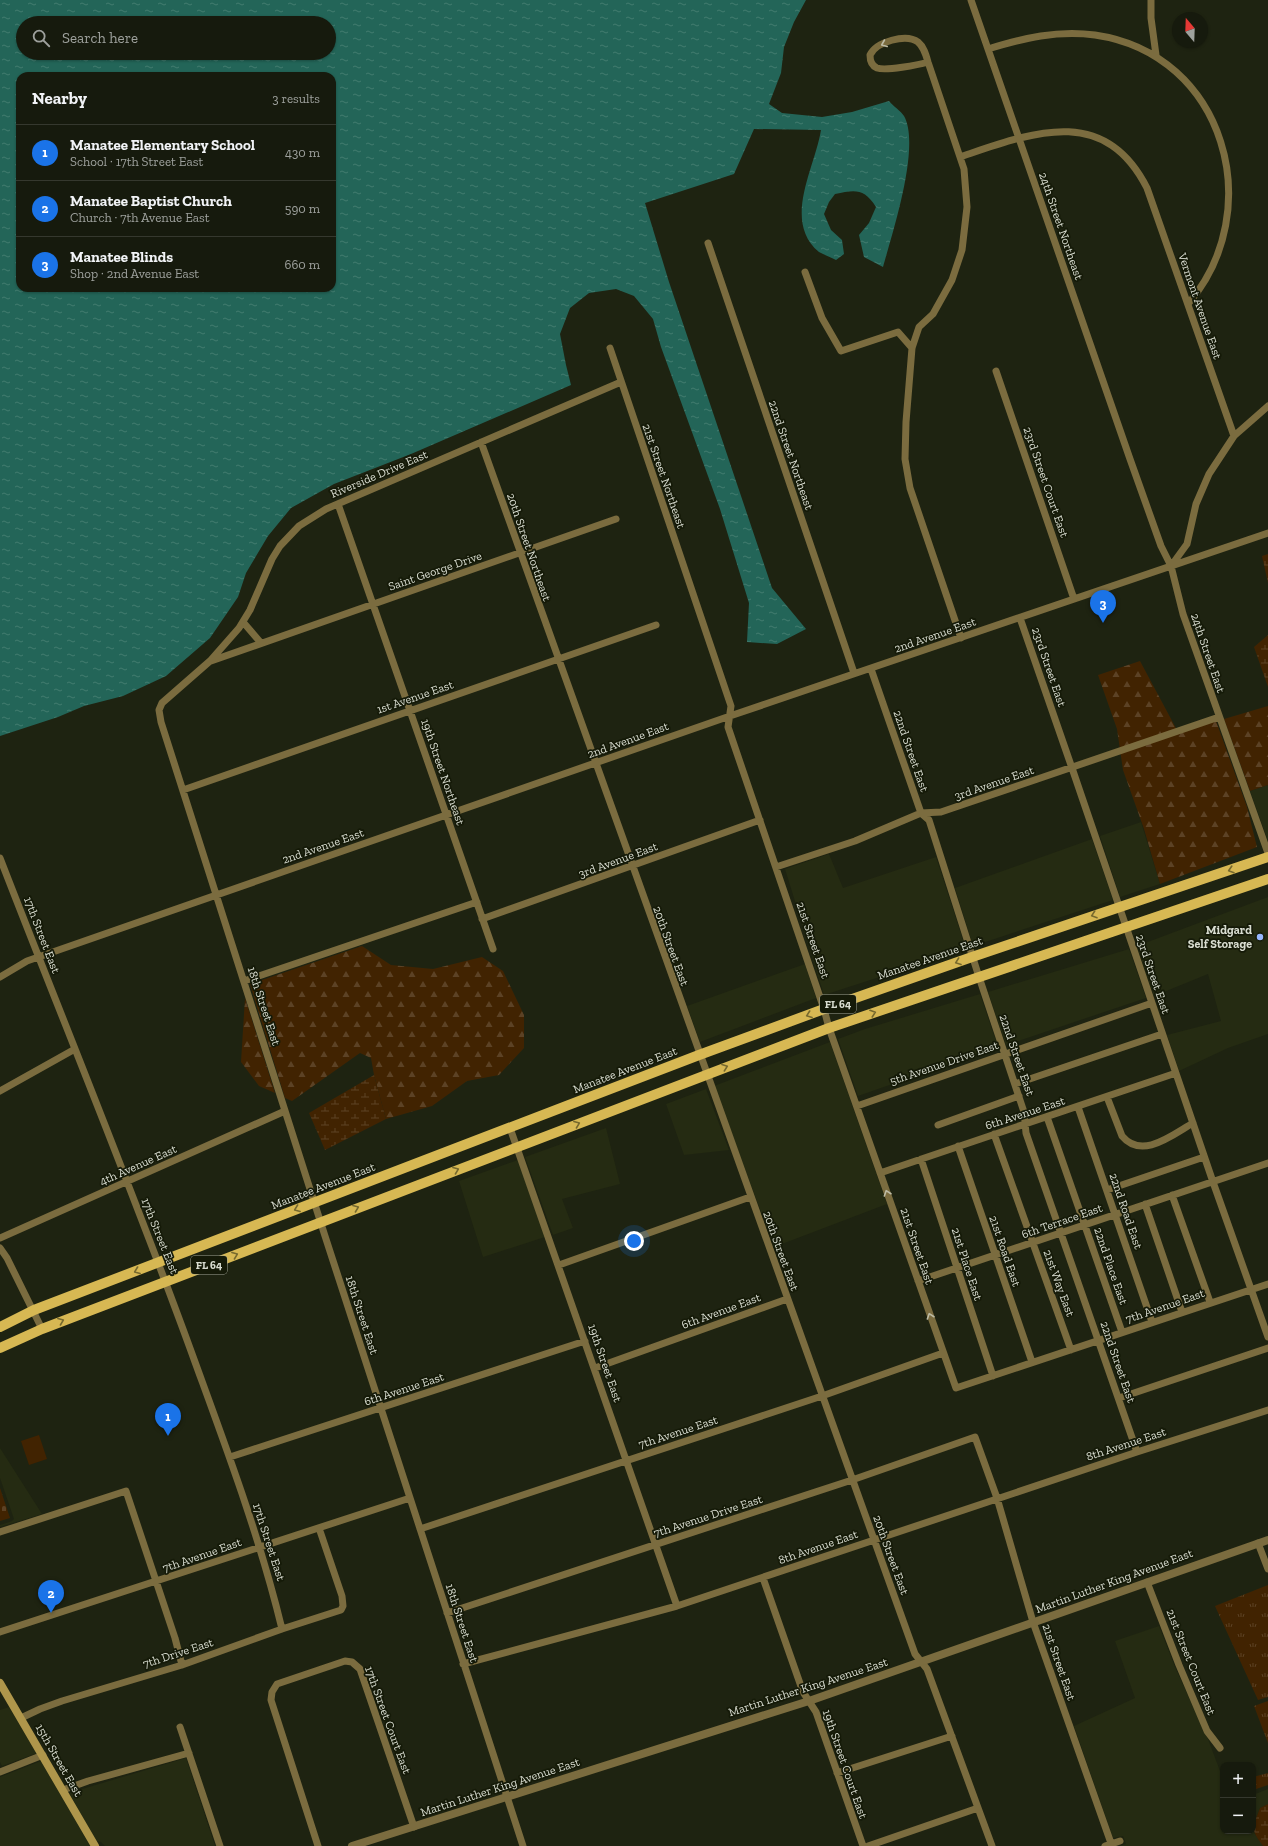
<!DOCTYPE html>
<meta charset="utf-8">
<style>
body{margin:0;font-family:"Zilla Slab",serif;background:#23271b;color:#f1f3f6}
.controls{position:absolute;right:12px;bottom:12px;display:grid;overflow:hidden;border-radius:8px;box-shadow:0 1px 3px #0004}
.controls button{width:36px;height:36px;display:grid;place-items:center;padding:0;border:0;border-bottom:1px solid #35382e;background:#161a0d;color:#f1f3f6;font:20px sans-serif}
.compass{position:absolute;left:1172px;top:12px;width:36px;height:36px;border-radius:50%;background:#161a0d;box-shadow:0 1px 3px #0004;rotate:341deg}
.you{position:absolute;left:634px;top:1241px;width:14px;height:14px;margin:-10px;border:3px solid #fff;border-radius:50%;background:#1a73e8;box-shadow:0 0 0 6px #1a73e833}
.badge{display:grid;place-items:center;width:26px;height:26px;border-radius:50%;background:#1a73e8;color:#fff;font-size:13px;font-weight:700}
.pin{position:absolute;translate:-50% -33px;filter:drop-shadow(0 1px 2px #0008)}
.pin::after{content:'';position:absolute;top:21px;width:14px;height:12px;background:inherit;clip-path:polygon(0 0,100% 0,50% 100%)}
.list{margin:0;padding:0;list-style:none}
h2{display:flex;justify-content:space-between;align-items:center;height:52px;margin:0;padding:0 16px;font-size:17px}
h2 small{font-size:13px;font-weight:400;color:#9ea19d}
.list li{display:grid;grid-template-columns:26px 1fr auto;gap:12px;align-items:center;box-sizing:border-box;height:56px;padding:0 16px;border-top:1px solid #35382e}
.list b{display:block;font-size:15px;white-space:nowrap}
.list p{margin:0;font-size:13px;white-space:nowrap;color:#9ea19d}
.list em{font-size:13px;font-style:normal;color:#9ea19d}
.icon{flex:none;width:22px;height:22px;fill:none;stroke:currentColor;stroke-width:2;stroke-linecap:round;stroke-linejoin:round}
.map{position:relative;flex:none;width:1268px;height:1846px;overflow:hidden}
.search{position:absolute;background:#161a0d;box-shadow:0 1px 3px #0004;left:16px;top:16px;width:320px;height:44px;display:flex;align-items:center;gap:10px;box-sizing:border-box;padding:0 14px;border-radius:22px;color:#9ea19d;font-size:15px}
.panel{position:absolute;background:#161a0d;box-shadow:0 1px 3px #0004;left:16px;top:72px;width:320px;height:220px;border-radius:12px}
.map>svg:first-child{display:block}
</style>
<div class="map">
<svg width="1268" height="1846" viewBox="0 0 1268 1846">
<defs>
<pattern id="forest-firs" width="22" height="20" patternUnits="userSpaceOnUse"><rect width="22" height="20" fill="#412301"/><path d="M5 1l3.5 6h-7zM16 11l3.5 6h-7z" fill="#5c4225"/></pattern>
<pattern id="wetland-marsh" width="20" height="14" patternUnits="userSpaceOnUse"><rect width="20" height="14" fill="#412301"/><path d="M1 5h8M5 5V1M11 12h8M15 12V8" fill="none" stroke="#5c4225"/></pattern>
<pattern id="cemetery-stones" width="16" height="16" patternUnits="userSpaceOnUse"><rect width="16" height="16" fill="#412301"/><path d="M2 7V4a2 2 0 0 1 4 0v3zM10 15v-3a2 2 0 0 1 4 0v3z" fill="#5c4225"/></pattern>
<pattern id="park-tufts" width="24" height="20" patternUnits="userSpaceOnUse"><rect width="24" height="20" fill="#412301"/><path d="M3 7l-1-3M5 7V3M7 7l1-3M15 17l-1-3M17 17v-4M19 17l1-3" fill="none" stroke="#5c4225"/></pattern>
<pattern id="water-ripples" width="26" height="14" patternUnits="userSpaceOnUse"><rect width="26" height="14" fill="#236558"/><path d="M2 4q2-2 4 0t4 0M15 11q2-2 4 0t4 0" fill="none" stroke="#427b6f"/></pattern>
</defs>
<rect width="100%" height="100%" fill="#1e2311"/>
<path fill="#252b12" d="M1268,785V841L1250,791Z
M1141,822L1160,884L1120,897L1100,836Z
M1092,839L1113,900L973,946L955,888Z
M829,854L843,888L936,857L966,949L824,995L785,869Z
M1268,897V1034L1228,1048L1179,1071L1167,1035L1221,1021L1208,974L1154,996L1137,946Z
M1129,949L1146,998L1006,1045L988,992Z
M805,964L816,998L700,1042L687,1006Z
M980,994L998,1047L858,1096L838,1039L865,1029Z
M830,1042L887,1204L774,1247L714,1086Z
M706,1089L729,1150L684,1155L666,1104Z
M606,1128L620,1184L562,1199L573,1228L553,1235L525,1157Z
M518,1160L545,1237L483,1257L459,1181Z
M0,1448L42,1514L0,1527V1525L12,1521L14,1519L0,1478Z
M1159,1626L1175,1667L1208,1739L1223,1779V1831H1253L1263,1846H1119L1126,1844L1123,1836L1113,1838L1074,1726L1135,1698L1115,1641Z
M9,1707L37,1753L2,1766L0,1762V1710Z
M186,1758L215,1846H105L101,1842L96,1841L69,1793Z
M41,1761L62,1796L90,1846H0V1777Z
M1268,1789V1804L1260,1808L1253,1826V1795Z"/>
<path fill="url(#forest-firs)" d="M1140,661L1178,732L1216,721L1247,807L1257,847L1160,884L1144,829L1123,770L1117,729L1098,675Z
M1268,706V785L1250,791L1224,719Z
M362,946L391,965L433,969L482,957L503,971L524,1015V1048L499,1075L467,1081L432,1106L386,1119L374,1075L371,1058L360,1053L292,1101L285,1098L250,984Z
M245,998L275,1093L259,1086L241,1062Z"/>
<path fill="url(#wetland-marsh)" d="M1268,554V583L1262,556Z
M1268,635V687L1254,647Z
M374,1075L386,1119L325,1150L309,1113Z
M1268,1804V1846H1263C1250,1828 1252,1829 1260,1808Z"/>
<path fill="url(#cemetery-stones)" d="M0,1488L10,1518L0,1521Z"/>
<path fill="url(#park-tufts)" d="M1268,1585V1697L1258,1700L1215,1606Z
M1268,1701V1743L1254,1706Z
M1268,1773V1785L1253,1790V1777Z"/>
<path fill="#412301" d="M39,1435L47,1459L29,1465L21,1441Z"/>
<path fill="url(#water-ripples)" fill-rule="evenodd" d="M0,0H806L794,22L784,47L781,73L769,104L782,113L822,117L852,112L889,101C893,106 901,111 904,116C921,146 892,234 883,267L864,257L859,235L869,223L876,207C864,188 855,190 835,194L829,202L824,214L831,230L842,240L844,254L836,260C831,257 824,255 819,252C782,221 815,168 821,130L754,129L734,174L645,203L669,282L772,588L806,629L777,644L747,642L749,603L720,509L661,347L653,319L634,296L616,289L589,293L570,308L560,334L566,365L571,385L411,454L334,484L291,508L268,536L246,573L238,597L210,638L166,676L123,696L84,706L58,717L0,736ZM23,23H329V53H23ZM20,76H332V288H20Z"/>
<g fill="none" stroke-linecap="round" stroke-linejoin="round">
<path stroke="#7b6c3f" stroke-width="7" d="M971,0L1130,459L1161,546L1171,566L1183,614L1268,853
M1151,0V18L1156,55
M988,49C1024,38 1057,30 1095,35C1226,54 1268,211 1188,304
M928,62C918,65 886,71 877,68C872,66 870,61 870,55C876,42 906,33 918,42C924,47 926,55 928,62L964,169L967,207L962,250L952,280L933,314L919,327L912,348L906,422L905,459L910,488L961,638
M960,157C1031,133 1104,103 1147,188L1234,436L1209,474L1196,504L1187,544L1171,566
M708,243L854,673
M805,272L822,318L841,351L898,332L912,348
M610,348L731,706L728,727L824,1009L829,1028L956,1388L1268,1284
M996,371L1074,599
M1234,436L1268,406
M481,442C622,847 769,1250 915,1654L927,1669L992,1846
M338,504L493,949
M1020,618L1072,768L1213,1182L1268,1337
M243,622L261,643
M211,661L616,519
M871,669L921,813L929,820L979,977L1024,1112L1026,1133L1137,1452
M183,790L656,625
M0,858C65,1026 134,1193 195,1362C227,1450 260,1538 282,1629
M776,867L855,841L921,813L941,812L1219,717
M482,919L760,820
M0,977L27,961L730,716L1268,533
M244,981L477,902
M1015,1084L1162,1034
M0,1091L75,1049
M1107,1097L1122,1136C1142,1160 1172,1135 1193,1123
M857,1106L1152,1003
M1078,1107L1152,1322
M1047,1117L1122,1332
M938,1125L1019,1096
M510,1128L677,1606
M994,1134L1071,1350
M958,1146L1032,1362
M921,1159L993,1376
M880,1173L1176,1073
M1107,1190L1204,1157
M1172,1195L1210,1302
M1145,1204L1182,1312
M0,1238L285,1111
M0,1248L7,1258L42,1329
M559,1265L750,1197
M918,1281L1268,1163
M595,1368L787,1299
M1119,1398L1268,1348
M230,1457L585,1341
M420,1529L822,1396L943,1353
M0,1532L126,1491L175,1638L182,1665
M1258,1543L1268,1569
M763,1578L803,1692L816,1712L863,1846
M1147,1582L1179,1665L1207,1731L1220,1748
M447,1613L852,1480L975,1437L997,1498L1033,1622L1112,1846
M0,1632L410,1498
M463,1664L677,1606L1137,1452L1268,1410
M21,1718L40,1709L62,1701L182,1665L282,1629L341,1610L343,1606L342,1596L319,1528
M180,1727L220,1846
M0,1772L43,1755
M837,1773L952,1736
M63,1790L88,1781L189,1753
M318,1846L271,1700L272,1692L277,1684L345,1661L352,1662L360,1669L414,1827
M523,1846L325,1236L161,722L159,710L162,703L210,661L239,628L250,610L272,559L280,546L299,526L326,509L621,382
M868,1846L978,1808
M1105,1846L1120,1841"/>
<path stroke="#7b6c3f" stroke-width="8" d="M352,1846L809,1701L1268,1540"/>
<path stroke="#af964b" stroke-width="8" d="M0,1683L95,1846"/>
<path stroke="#d7b853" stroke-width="10" d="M0,1327L34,1310L699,1055L824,1009L972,957L1268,857
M0,1348L42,1329L829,1028L1268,879"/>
</g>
<defs><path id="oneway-chevron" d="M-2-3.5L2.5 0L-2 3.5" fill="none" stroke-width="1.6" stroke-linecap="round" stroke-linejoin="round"/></defs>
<g stroke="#bdbba5">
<use href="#oneway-chevron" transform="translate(884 44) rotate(157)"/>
<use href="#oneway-chevron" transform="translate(887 1193) rotate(-109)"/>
<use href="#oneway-chevron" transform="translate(930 1316) rotate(-109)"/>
</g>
<g stroke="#76692e">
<use href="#oneway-chevron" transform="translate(1231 870) rotate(162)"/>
<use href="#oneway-chevron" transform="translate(1094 915) rotate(161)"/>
<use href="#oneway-chevron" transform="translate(958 962) rotate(160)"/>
<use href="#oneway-chevron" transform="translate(873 1013) rotate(-19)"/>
<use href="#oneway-chevron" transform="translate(809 1015) rotate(160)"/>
<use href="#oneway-chevron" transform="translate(725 1067) rotate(-20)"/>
<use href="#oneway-chevron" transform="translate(577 1124) rotate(-21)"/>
<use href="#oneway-chevron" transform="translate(456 1170) rotate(-21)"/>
<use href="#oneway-chevron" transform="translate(356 1208) rotate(-21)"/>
<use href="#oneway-chevron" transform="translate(297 1209) rotate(159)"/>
<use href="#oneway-chevron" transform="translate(235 1255) rotate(-21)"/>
<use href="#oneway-chevron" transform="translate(137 1271) rotate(159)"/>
<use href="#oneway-chevron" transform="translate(61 1321) rotate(-21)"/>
</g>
<circle fill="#96b6fd" stroke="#151a08" stroke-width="1.5" cx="1260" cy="937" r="4"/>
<g text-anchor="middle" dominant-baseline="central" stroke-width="3.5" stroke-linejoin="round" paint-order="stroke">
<g fill="#151a08" stroke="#9ea295" stroke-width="1">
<rect x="820" y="995" width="36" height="18" rx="3"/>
<rect x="191" y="1256" width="36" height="18" rx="3"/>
</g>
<g font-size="11" font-weight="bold" fill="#d9ddd1">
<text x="838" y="1004">FL 64</text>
<text x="209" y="1265">FL 64</text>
</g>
<g font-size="12" fill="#d9ddd1" stroke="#151a08">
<text transform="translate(1061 226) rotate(71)">24th Street Northeast</text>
<text transform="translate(1200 306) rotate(71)">Vermont Avenue East</text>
<text transform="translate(791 455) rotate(71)">22nd Street Northeast</text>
<text transform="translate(379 474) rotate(-23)">Riverside Drive East</text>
<text transform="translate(664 476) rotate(71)">21st Street Northeast</text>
<text transform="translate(1046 482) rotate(71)">23rd Street Court East</text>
<text transform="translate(529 547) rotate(71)">20th Street Northeast</text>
<text transform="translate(435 571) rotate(-19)">Saint George Drive</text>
<text transform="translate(935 635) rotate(-19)">2nd Avenue East</text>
<text transform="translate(1208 653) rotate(71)">24th Street East</text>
<text transform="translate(1049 667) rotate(71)">23rd Street East</text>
<text transform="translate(415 697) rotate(-19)">1st Avenue East</text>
<text transform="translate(628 740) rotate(-20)">2nd Avenue East</text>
<text transform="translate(911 751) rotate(71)">22nd Street East</text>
<text transform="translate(443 772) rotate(71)">19th Street Northeast</text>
<text transform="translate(994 783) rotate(-19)">3rd Avenue East</text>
<text transform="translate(323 846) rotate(-19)">2nd Avenue East</text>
<text transform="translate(618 860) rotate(-20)">3rd Avenue East</text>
<text transform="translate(42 935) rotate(69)">17th Street East</text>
<text transform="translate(813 940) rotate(71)">21st Street East</text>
<text transform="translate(671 946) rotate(70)">20th Street East</text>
<text transform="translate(930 958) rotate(-19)">Manatee Avenue East</text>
<text transform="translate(1153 974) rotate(71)">23rd Street East</text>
<text transform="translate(264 1006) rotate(72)">18th Street East</text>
<text transform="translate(1017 1055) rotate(71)">22nd Street East</text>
<text transform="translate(944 1063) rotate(-19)">5th Avenue Drive East</text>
<text transform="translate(625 1070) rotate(-21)">Manatee Avenue East</text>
<text transform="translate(1025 1113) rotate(-18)">6th Avenue East</text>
<text transform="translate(138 1165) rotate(-24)">4th Avenue East</text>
<text transform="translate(323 1186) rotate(-21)">Manatee Avenue East</text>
<text transform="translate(1126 1211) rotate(71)">22nd Road East</text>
<text transform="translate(1062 1221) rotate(-19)">6th Terrace East</text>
<text transform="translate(160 1236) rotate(68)">17th Street East</text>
<text transform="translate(917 1246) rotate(71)">21st Street East</text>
<text transform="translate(781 1251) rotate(70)">20th Street East</text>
<text transform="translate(1005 1251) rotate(71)">21st Road East</text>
<text transform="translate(967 1264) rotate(72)">21st Place East</text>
<text transform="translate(1111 1266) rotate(71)">22nd Place East</text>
<text transform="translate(1059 1283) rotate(70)">21st Way East</text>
<text transform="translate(1165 1306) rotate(-19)">7th Avenue East</text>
<text transform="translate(721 1311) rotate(-20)">6th Avenue East</text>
<text transform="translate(362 1315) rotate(72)">18th Street East</text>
<text transform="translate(1118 1362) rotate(71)">22nd Street East</text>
<text transform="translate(605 1363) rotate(71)">19th Street East</text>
<text transform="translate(404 1389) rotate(-18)">6th Avenue East</text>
<text transform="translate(678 1432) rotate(-18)">7th Avenue East</text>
<text transform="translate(1126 1444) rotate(-18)">8th Avenue East</text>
<text transform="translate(708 1516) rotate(-18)">7th Avenue Drive East</text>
<text transform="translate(269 1542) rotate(72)">17th Street East</text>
<text transform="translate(818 1547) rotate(-19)">8th Avenue East</text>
<text transform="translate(202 1555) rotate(-19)">7th Avenue East</text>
<text transform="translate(891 1555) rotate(70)">20th Street East</text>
<text transform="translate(1114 1581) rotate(-20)">Martin Luther King Avenue East</text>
<text transform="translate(462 1623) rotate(72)">18th Street East</text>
<text transform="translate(178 1653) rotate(-18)">7th Drive East</text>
<text transform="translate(1059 1662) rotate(71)">21st Street East</text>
<text transform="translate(1191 1662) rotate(68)">21st Street Court East</text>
<text transform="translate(808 1687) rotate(-18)">Martin Luther King Avenue East</text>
<text transform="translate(388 1720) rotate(70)">17th Street Court East</text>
<text transform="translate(59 1760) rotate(60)">15th Street East</text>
<text transform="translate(845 1764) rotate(71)">19th Street Court East</text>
<text transform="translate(500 1787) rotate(-18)">Martin Luther King Avenue East</text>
</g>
<g font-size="12" font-weight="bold" fill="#d9ddd1" stroke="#151a08" text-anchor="end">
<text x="1252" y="930">Midgard<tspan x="1252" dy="14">Self Storage</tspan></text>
</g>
</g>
</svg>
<div class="controls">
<button>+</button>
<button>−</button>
</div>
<svg class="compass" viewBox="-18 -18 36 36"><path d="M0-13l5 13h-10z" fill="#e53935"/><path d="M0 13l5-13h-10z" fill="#9ea19d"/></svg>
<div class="you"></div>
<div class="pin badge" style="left:168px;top:1436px">1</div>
<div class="pin badge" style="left:51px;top:1613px">2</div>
<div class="pin badge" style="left:1103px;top:623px">3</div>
<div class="search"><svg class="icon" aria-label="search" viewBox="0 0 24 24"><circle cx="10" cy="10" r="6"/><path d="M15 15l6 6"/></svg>Search here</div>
<section class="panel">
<h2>Nearby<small>3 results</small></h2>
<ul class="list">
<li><span class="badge">1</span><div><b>Manatee Elementary School</b><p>School · 17th Street East</p></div><em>430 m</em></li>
<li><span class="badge">2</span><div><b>Manatee Baptist Church</b><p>Church · 7th Avenue East</p></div><em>590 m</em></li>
<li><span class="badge">3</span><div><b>Manatee Blinds</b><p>Shop · 2nd Avenue East</p></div><em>660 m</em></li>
</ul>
</section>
</div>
